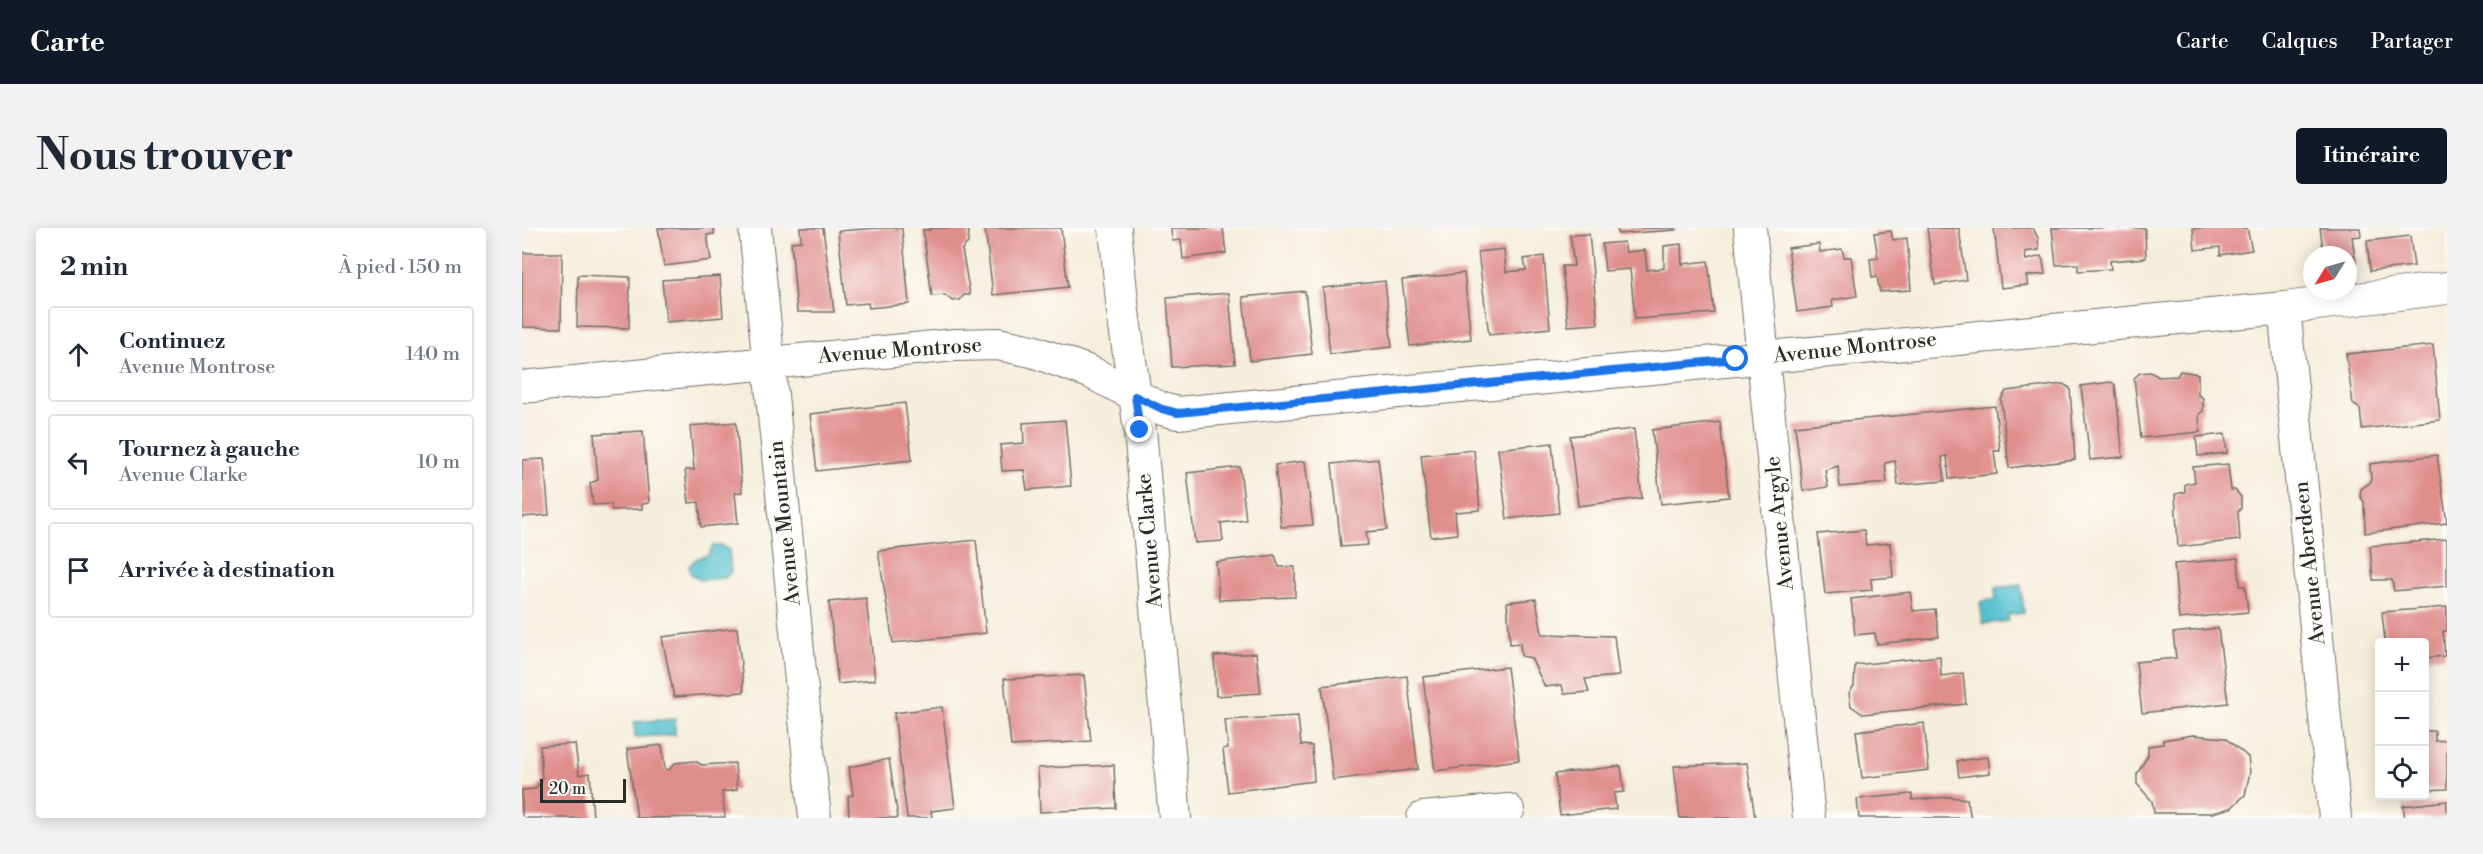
<!DOCTYPE html>
<html lang="fr">
<meta charset="utf-8">
<style>
body{margin:0;font-family:"Libre Bodoni",serif;background:#f2f2f3;color:#1f2937}
.controls{position:absolute;right:18px;bottom:18px;display:grid;overflow:hidden;border-radius:6px;box-shadow:0 3px 15px #0003}
.controls button{width:54px;height:54px;display:grid;place-items:center;padding:0;border:0;border-bottom:2px solid #e0e1e3;background:#fff;color:#1f2937;font:30px sans-serif}
.compass{position:absolute;left:1781px;top:18px;width:54px;height:54px;border-radius:50%;background:#fff;box-shadow:0 3px 15px #0003;rotate:233deg}
.scale{position:absolute;left:18px;bottom:15px;width:86px;box-sizing:border-box;padding-left:6px;border:3px solid #2b2b2b;border-top:0;font-size:16px;line-height:21px;white-space:nowrap;color:#2b2b2b;-webkit-text-stroke:4px #fdfcf7;paint-order:stroke}
.stop{position:absolute;width:18px;height:18px;margin:-14px;border:4px solid #1a73e8;border-radius:50%;background:#fff}
.stop.end{background:#1a73e8;border-color:#fff;box-shadow:0 2px 6px #0008}
.list{margin:0;padding:0;list-style:none}
h2{display:flex;justify-content:space-between;align-items:center;height:78px;margin:0;padding:0 24px;font-size:26px}
h2 small{font-size:20px;font-weight:400;color:#747a83}
.list li{display:grid;grid-template-columns:39px 1fr auto;gap:18px;align-items:center;box-sizing:border-box;height:96px;margin:0 12px 12px;padding:0 12px;border:2px solid #e0e1e3;border-radius:6px}
.list b{display:block;font-size:22px;white-space:nowrap}
.list p{margin:0;font-size:20px;white-space:nowrap;color:#747a83}
.list em{font-size:20px;font-style:normal;color:#747a83}
.icon{flex:none;width:33px;height:33px;fill:none;stroke:currentColor;stroke-width:2;stroke-linecap:round;stroke-linejoin:round}
.map{position:relative;flex:none;width:1925px;height:590px;overflow:hidden;border-radius:6px}
header{display:flex;align-items:center;gap:36px;box-sizing:border-box;height:84px;padding:0 30px;background:#111827;color:#fff}
header strong{font-size:28px}
nav{display:flex;gap:33px;margin-inline-start:auto;font-size:21px}
.intro{display:flex;align-items:center;justify-content:space-between;box-sizing:border-box;height:144px;padding:0 36px}
h1{margin:0;font-size:42px}
.button{padding:15px 27px;border-radius:6px;background:#111827;color:#fff;font-size:21px;font-weight:700}
main{display:flex;gap:36px;padding:0 36px}
aside{flex:1;background:#fff;border-radius:6px;box-shadow:0 3px 15px #0003}
.map>svg:first-child{display:block}
</style>
<header>
<strong>Carte</strong>
<nav><a>Carte</a><a>Calques</a><a>Partager</a></nav>
</header>
<div class="intro"><h1>Nous trouver</h1><a class="button">Itinéraire</a></div>
<main>
<aside>
<h2>2 min<small>À pied · 150 m</small></h2>
<ul class="list">
<li><svg class="icon" aria-label="ahead" viewBox="0 0 24 24"><path d="M12 20V5M6 11l6-6 6 6"/></svg><div><b>Continuez</b><p>Avenue Montrose</p></div><em>140 m</em></li>
<li><svg class="icon" aria-label="left" viewBox="0 0 24 24"><path d="M17 20v-9H6M10 6l-5 5 5 5"/></svg><div><b>Tournez à gauche</b><p>Avenue Clarke</p></div><em>10 m</em></li>
<li><svg class="icon" aria-label="arrive" viewBox="0 0 24 24"><path d="M6 21V4h12l-3 4 3 4H6"/></svg><div><b>Arrivée à destination</b></div></li>
</ul>
</aside>
<div class="map">
<svg width="1925" height="590" viewBox="0 0 1925 590">
<rect width="100%" height="100%" fill="#fdfcf7"/>
<filter id="ink" filterUnits="userSpaceOnUse"><feTurbulence type="fractalNoise" baseFrequency=".0167" numOctaves="2"/><feDisplacementMap in="SourceGraphic" scale="12" xChannelSelector="R" yChannelSelector="G"/><feConvolveMatrix kernelMatrix="1 2 1 2 8 2 1 2 1" color-interpolation-filters="sRGB"/></filter>
<filter id="wash" filterUnits="userSpaceOnUse"><feTurbulence type="fractalNoise" baseFrequency=".008" numOctaves="4" result="noise"/><feDisplacementMap in="SourceGraphic" scale="24" xChannelSelector="R" yChannelSelector="G"/><feGaussianBlur stdDeviation="1.35" result="paint"/><feColorMatrix in="noise" values="0 0 0 0 0 0 0 0 0 0 0 0 0 0 0 0 0 1.4 0 .05"/><feComposite in="paint" operator="in"/></filter>
<g filter="url(#wash)">
<rect width="100%" height="100%" fill="#f5eedb"/>
<path fill="#56c1d0" stroke="#40767e" stroke-width="1.5" d="M191,318H201L207,322L209,344L203,350L178,352L169,346L167,338L174,331L186,327Z
M1499,357L1502,385L1486,387V393L1461,396L1458,374L1474,371L1473,360Z
M153,491V507L113,509L112,494Z"/>
<g id="blocks">
<path fill="#e08e8c" d="M136,0H192V6L185,7L189,32L142,38Z
M278,0H301L312,84H275L269,14L279,13Z
M356,0H380L387,76L347,80L346,75L324,77L316,3Z
M408,0H444L447,4L446,15L440,21L448,67H442L438,72L430,73L423,67L410,68L401,2H408Z
M463,0H539L546,59L471,67Z
M649,0H701L704,25L661,31L659,12L650,13Z
M1095,0H1154V2L1096,6Z
M1405,0H1437L1444,52L1413,57Z
M1472,0H1511L1516,10L1517,22L1503,24L1504,32L1520,28L1523,46L1504,48L1506,57L1479,60Z
M1530,0H1623L1624,30L1588,33L1589,41L1556,43V36L1534,37Z
M1671,0H1725L1730,22L1698,27V19L1673,22Z
M1798,0H1838L1839,8L1830,9L1834,37L1826,38V27H1802Z
M1369,3L1371,12L1385,10L1389,62L1358,64L1355,48L1350,49L1348,31L1356,30L1352,5Z
M1067,6L1076,96L1046,98L1040,38H1052L1048,7Z
M1888,8L1892,38L1848,43L1845,13Z
M1102,14L1104,24L1123,22L1125,42L1142,40V18L1159,16L1160,36L1186,33L1192,85L1113,91L1108,41L1083,43L1080,16Z
M1297,16L1298,24L1320,21L1322,29H1329L1335,68L1310,72L1311,79L1275,84L1266,20Z
M982,21L984,44L1004,42L1002,31L1022,28L1028,100L967,107L956,24Z
M0,25H40L39,100L0,99Z
M942,45L949,111L888,118L880,52Z
M56,47L108,49L107,100L55,99Z
M198,48L201,89L144,94L140,52Z
M863,53L870,119L808,126L801,60Z
M783,63L790,126L728,133L721,69Z
M707,65L713,136L650,139L645,70Z
M1911,117L1918,192L1840,201L1838,181L1831,176L1824,126Z
M1658,143L1676,146V167L1681,170V183L1677,186L1678,204L1619,210L1612,150L1618,145L1628,144L1637,149L1655,148Z
M1589,154L1593,157L1601,229L1568,232L1559,158Z
M1541,156L1548,160L1553,232L1487,240L1479,172L1484,163Z
M383,175L390,232L295,243L288,186Z
M1473,178L1478,223H1472L1475,246L1427,251L1425,228L1420,229L1423,253L1376,257L1373,233L1363,235L1365,255L1318,259L1316,238L1303,242L1306,259L1281,263L1273,198Z
M543,192L549,258L505,262L502,242L480,243L478,217L502,215L501,195Z
M214,194L220,264L213,265L216,295L179,299L177,274L167,275L163,242H172L168,198Z
M1198,194L1207,269L1139,276L1130,202Z
M1112,201L1120,270L1056,278L1048,208Z
M121,203L127,275L120,276V281L90,282L89,276L71,277L68,255L76,252L72,206Z
M1703,206L1705,225L1676,228L1674,209Z
M1030,215L1037,285L985,291L976,221Z
M952,222L958,282L933,284L935,306L909,309L899,227Z
M1915,227L1925,295L1843,305L1842,274L1838,268L1839,261L1849,254L1848,236Z
M22,231L27,287L0,289V232Z
M856,231L865,302L844,304L846,317L819,319L810,236Z
M783,233L791,297L759,299L753,237Z
M1706,236L1709,262H1713L1719,269V280L1716,284L1718,312L1656,319L1653,266L1663,264V256L1673,254L1671,239Z
M718,239L724,292L699,295L701,313L673,315L665,245Z
M1342,302L1344,317L1368,315L1371,349L1349,351L1350,362L1303,366L1296,306Z
M1925,311V358L1872,363L1870,352H1851L1848,318Z
M454,312L464,405L371,415L356,323Z
M753,327L757,339H773V369L697,372L694,334Z
M1716,330L1718,358H1723L1726,384L1657,391L1652,336Z
M1388,364L1391,383L1413,381L1417,409L1355,416L1353,405L1333,407L1329,371Z
M344,370L353,452L316,456L307,374Z
M1014,371L1020,406L1092,408L1097,448L1063,451L1067,464L1042,466L1040,457L1023,459L1009,430L999,428L998,415L988,416L985,374Z
M1925,379V403H1921L1923,428L1902,430V414H1863L1860,384Z
M215,400L222,464L152,469L140,409Z
M1696,400L1706,475L1620,485L1614,434L1654,430L1651,405Z
M734,425L739,465L694,468L692,428Z
M1418,428L1419,448L1441,445L1444,476L1341,486L1329,478L1327,465L1332,458L1333,437Z
M985,439L997,532L913,543L901,449Z
M562,447L569,513L489,518L482,451Z
M885,448L896,541L811,552L800,458Z
M420,479L433,580L409,583L410,590H385L372,485Z
M776,488L779,517L790,518L792,553L706,564L701,521L706,520L703,492Z
M1402,495L1407,542L1340,550L1334,503Z
M1902,503H1913V513L1925,512V561L1902,562Z
M1671,507L1703,510L1726,529L1728,544L1723,567L1709,580L1690,585H1632L1630,573L1615,556V546L1626,527V518L1641,516V512Z
M53,516L57,547L68,545L71,590H0V562L13,561L20,553L18,518Z
M140,517L143,541L147,542L153,535L173,533L180,537L213,535L215,562L200,564L203,589L115,590L105,521Z
M1466,529L1468,545L1437,549L1435,533Z
M367,531L376,590H327L326,568L331,567L327,539Z
M1225,535L1233,590H1158L1152,538Z
M592,537L594,580L518,584L516,540Z
M1099,538L1102,564L1092,565L1094,581L1038,587L1033,546Z
M1390,566V572L1428,569L1445,571L1449,590H1337L1335,571Z
M1925,573V590H1883L1881,578Z"/>
</g>
</g>
<g filter="url(#ink)">
<use href="#blocks" fill-opacity="0" stroke="#726f69" stroke-width="1.5"/>
<g fill="none" stroke-linecap="round" stroke-linejoin="round">
<g stroke="#726f69" stroke-width="34">
<path id="street" d="M233,0L293,590
M593,0L601,84L618,202L653,590
M1228,0L1287,590
M1762,80L1813,590
M0,159L433,117L476,116L510,123L568,144L640,181L656,185L1762,80L1925,60
M901,590L986,582"/>
</g>
<use href="#street" stroke="#fff" stroke-width="32"/>
</g>
</g>
<g fill="none" stroke-linecap="round" stroke-linejoin="round" filter="url(#ink)">
<path stroke="#1a73e8" stroke-width="8" d="M618,202L613,168L640,181L656,185L1214,131"/>
</g>
<g text-anchor="middle" dominant-baseline="central" stroke-width="5" stroke-linejoin="round" paint-order="stroke">
<g font-size="21" fill="#2b2b2b" stroke="#fdfcf7">
<text transform="translate(1333 120) rotate(-6)">Avenue Montrose</text>
<text transform="translate(378 123) rotate(-4)">Avenue Montrose</text>
<text transform="translate(263 295) rotate(-96)">Avenue Mountain</text>
<text transform="translate(1258 295) rotate(-96)">Avenue Argyle</text>
<text transform="translate(628 313) rotate(-95)">Avenue Clarke</text>
<text transform="translate(1788 335) rotate(-96)">Avenue Aberdeen</text>
</g>
</g>
</svg>
<div class="controls">
<button>+</button>
<button>−</button>
<button><svg class="icon" aria-label="locate" viewBox="0 0 24 24"><circle cx="12" cy="12" r="6"/><path d="M12 2v4M12 18v4M2 12h4M18 12h4"/></svg></button>
</div>
<svg class="compass" viewBox="-18 -18 36 36"><path d="M0-13l5 13h-10z" fill="#e53935"/><path d="M0 13l5-13h-10z" fill="#747a83"/></svg>
<div class="scale">20 m</div>
<div class="stop" style="left:1214px;top:131px"></div>
<div class="stop end" style="left:618px;top:202px"></div>
</div>
</main>
